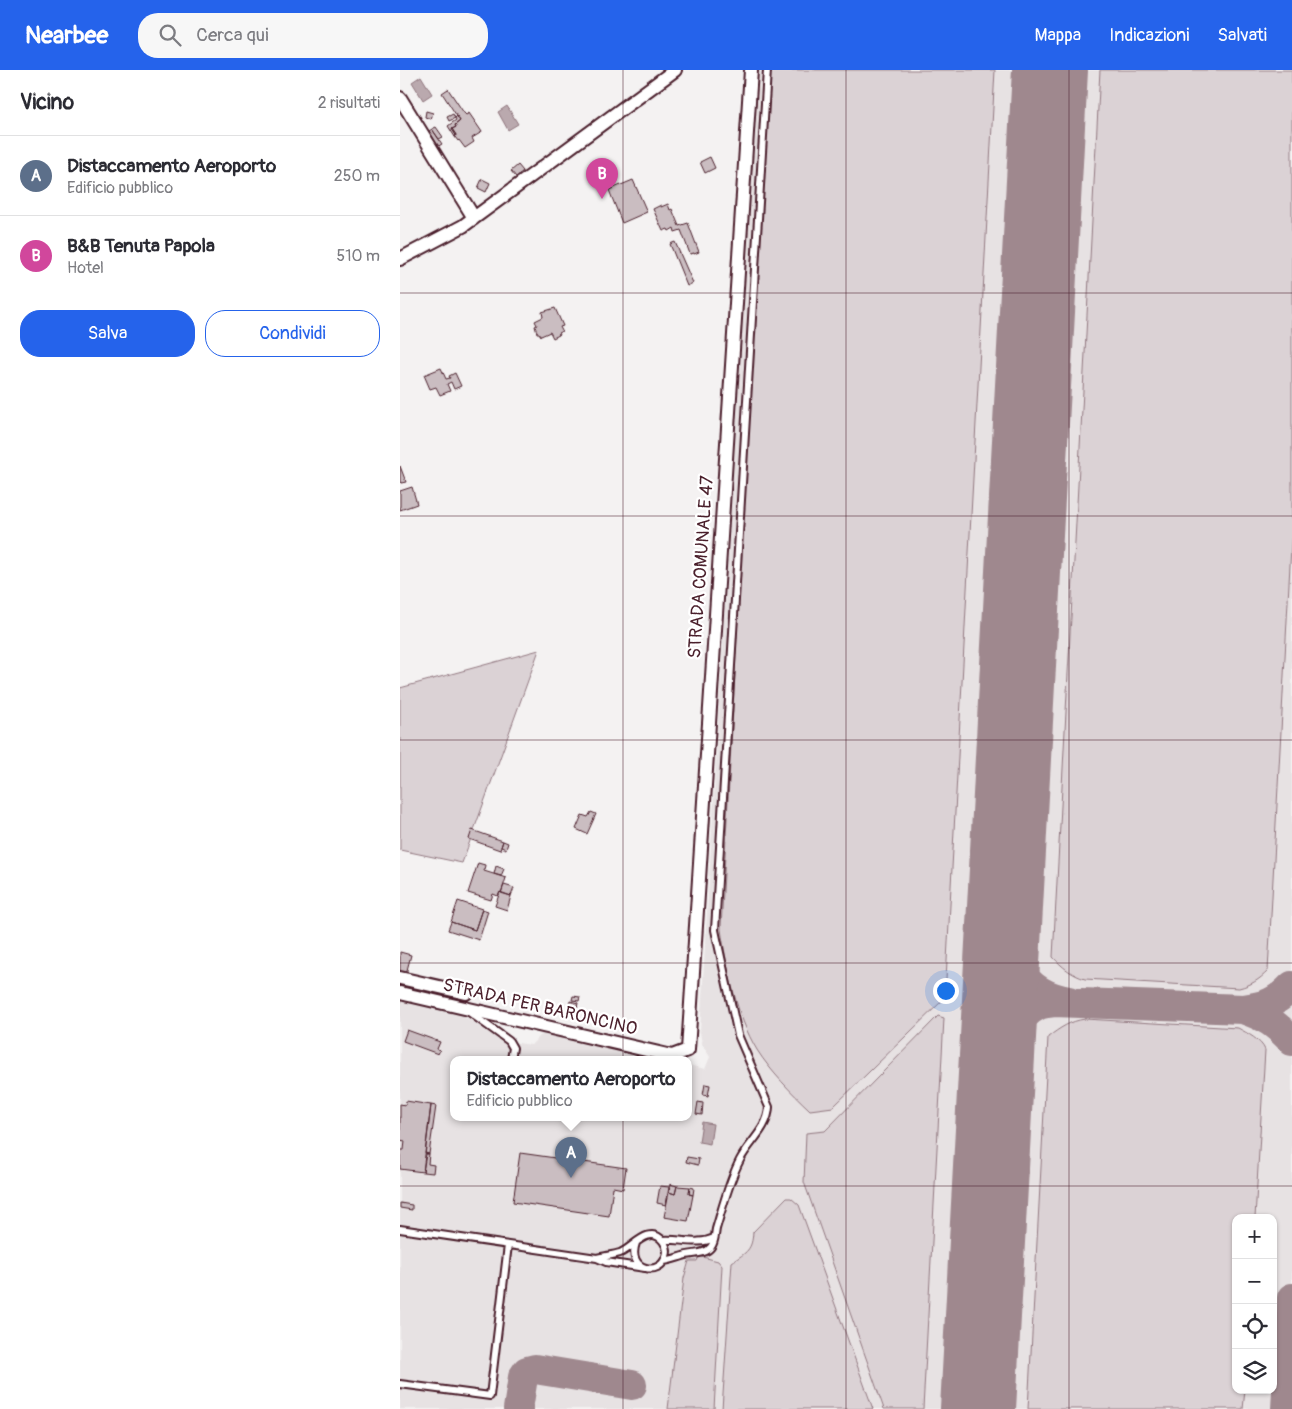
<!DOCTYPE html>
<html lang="it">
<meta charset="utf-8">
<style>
body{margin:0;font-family:Pangolin,sans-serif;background:#f7f7f7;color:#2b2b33}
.controls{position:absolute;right:15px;bottom:15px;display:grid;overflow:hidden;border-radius:10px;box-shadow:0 1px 4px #0004}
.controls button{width:45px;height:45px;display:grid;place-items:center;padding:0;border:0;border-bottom:1px solid #e1e1e2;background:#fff;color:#2b2b33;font:25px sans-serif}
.you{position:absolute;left:545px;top:920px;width:18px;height:18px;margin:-12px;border:4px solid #fff;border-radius:50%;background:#1a73e8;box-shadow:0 0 0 8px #1a73e833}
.badge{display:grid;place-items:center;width:32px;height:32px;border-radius:50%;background:#2563eb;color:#fff;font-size:16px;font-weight:700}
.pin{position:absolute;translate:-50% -41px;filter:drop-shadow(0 1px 2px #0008)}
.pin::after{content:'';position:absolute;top:26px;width:18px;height:15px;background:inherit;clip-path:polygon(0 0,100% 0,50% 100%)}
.popup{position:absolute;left:50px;top:986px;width:242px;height:65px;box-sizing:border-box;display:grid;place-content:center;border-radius:10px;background:#fff;filter:drop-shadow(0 1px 4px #0005);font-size:16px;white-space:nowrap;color:#7c7c81}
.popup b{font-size:19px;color:#2b2b33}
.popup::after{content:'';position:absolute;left:50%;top:100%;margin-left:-10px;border:10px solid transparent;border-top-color:#fff}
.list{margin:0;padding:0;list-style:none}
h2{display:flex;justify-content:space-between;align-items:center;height:65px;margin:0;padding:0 20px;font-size:21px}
h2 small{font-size:16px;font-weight:400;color:#7c7c81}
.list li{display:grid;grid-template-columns:32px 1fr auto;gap:15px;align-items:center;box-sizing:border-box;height:80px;padding:0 20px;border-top:1px solid #e1e1e2}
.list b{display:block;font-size:19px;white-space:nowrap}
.list p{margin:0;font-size:16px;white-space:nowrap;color:#7c7c81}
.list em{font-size:16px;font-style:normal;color:#7c7c81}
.actions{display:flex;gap:10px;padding:15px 20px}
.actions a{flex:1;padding:11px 0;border:1px solid #2563eb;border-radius:20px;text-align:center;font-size:18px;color:#2563eb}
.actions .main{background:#2563eb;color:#fff}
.icon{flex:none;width:28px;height:28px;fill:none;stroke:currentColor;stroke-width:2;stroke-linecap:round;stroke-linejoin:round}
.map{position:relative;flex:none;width:892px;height:1339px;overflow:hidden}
header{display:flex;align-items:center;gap:30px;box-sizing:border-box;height:70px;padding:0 25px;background:#2563eb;color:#fff}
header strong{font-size:24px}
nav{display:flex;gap:28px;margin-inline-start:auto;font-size:18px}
.search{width:350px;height:45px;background:#f7f7f7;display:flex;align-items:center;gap:12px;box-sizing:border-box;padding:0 18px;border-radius:20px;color:#7c7c81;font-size:19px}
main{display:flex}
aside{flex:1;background:#fff}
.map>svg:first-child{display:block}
</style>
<header>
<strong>Nearbee</strong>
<div class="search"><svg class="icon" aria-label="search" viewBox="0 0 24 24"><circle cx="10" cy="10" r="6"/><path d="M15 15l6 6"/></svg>Cerca qui</div>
<nav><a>Mappa</a><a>Indicazioni</a><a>Salvati</a></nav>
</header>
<main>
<aside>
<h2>Vicino<small>2 risultati</small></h2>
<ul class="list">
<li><span class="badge" style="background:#5c6f8a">A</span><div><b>Distaccamento Aeroporto</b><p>Edificio pubblico</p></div><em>250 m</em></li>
<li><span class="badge" style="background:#d1479c">B</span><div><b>B&amp;B Tenuta Papola</b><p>Hotel</p></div><em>510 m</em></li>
</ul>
<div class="actions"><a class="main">Salva</a><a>Condividi</a></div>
</aside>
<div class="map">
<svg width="892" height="1339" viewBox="0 0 892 1339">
<rect width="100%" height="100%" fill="#f4f2f2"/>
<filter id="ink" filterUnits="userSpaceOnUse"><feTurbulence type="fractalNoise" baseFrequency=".02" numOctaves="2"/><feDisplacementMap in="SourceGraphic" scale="10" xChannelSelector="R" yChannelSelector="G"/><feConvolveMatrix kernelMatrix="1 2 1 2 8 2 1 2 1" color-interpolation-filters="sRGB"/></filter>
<g filter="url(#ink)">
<path fill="#e7e2e3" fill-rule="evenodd" d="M357,0H892V1339H0V931L58,942L101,970L131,975L145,961L263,989H54V1047H288L289,995L305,999L310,987L302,974L300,962ZM836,1148H873V1320H836Z"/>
<path fill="#dbd2d5" stroke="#927880" d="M368,0H595L545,928L433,1037L410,1040C391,1022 371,1002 357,980C336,945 327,899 321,859Z
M700,0H892V458L868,901C859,910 851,915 839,918L685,909C672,905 662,897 653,887Z
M139,580L62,793L0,780V618Z
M538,946L544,948L523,1339H484L404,1112L406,1063L425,1061Z
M685,949L838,958C847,963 861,970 865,980L855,1148H836V1320H845L843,1339H628L648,967C660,958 670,951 685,949Z
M386,1128H391L399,1135L473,1339H322L332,1192C347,1182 352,1180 353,1162Z
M299,1186L318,1191L322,1196L314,1339H268L284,1208L289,1191H297Z"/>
<path fill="#baa9ae" stroke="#8d727a" d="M21,6L32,24L23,30L12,12Z
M107,36L118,54L108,60L98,42Z
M302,1052L313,1054L310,1074L299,1072Z"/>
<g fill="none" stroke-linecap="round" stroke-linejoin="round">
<path stroke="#9f888e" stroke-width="30" d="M605,833C611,881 612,922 669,931
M849,941L843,939C865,936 876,933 892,916
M595,1014C602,988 611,947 639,935C643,933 649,933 654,932L843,939C866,947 875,953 892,971
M118,1339L123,1307L127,1301L135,1299L232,1315
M886,1339L892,1228"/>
<path stroke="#9f888e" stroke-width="76" d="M578,1339L650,0"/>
</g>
<path fill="#cabdc1" stroke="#4a1f2b" d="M48,19L64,43L66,45L69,43L82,62L72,68L74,72L65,78L59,70L58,71L55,67L56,65L52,59L56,57L55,55L60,51L42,23Z
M26,41L33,43L31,49L25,47Z
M53,44L55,48L49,51L47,47Z
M57,46L60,51L55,55L56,57L52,59L56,65L55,67L48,56L56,50L55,48Z
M36,57L43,67L39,69L32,59Z
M32,59L42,74L37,77L26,63Z
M310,87L315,98L305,103L300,92Z
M118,95L123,101L116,107L111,101Z
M82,109L90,113L86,122L78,118Z
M233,110L247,142L222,153L209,120Z
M268,134L270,140L272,139L279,156L288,153L299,182L294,184V183L290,184L281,160L275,162L274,158L269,161L268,159L263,161L253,139L261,135V137Z
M275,172L293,213L287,216L270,174Z
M155,238L163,256L160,257L162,261L158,263L159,265L153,268L150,262L141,266L139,263H137L135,256L137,255L135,251L143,247L142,242Z
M41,298L46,309L50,308L49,306L55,303L61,316L54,319L51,312L47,314L50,321L40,325L36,317L30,319L24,305Z
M0,396L6,412L1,413L0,412Z
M12,417L17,434L0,440V421Z
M191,742L196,744L187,764L176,759L182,745L188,747Z
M72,760L103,771L100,780L69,769Z
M103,771L108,773L106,779L101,777Z
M78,793L85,795L84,801L106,808L101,823L100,822L98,826L93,824L91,830L68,823Z
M96,796L104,799L101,806L94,804Z
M104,815L114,818L111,826L101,823Z
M100,822L111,826L107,840L95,836Z
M58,831L82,839L75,860L51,852Z
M82,839L88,841L79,870L48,860L51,852L75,860Z
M0,882L11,885L6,904L0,903Z
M173,926L180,927L179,931L172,930Z
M170,931L178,933L177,938L169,936Z
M7,960L40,972L37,979L40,980L38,984L3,971Z
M305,1014L310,1015L308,1026L303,1025Z
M6,1031L31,1035L23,1102L0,1099V1080H4L5,1071L0,1070V1034L5,1035Z
M298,1032L303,1033L302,1045L296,1044Z
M31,1035L36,1036L29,1084L25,1083Z
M120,1083L226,1098L223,1119L213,1117L209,1146L113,1132Z
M26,1084H29L28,1094L34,1095L33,1103L23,1102Z
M287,1087L299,1089L298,1095L286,1092Z
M270,1114L277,1116L275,1124L269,1122Z
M260,1116L269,1117L266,1135L257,1133Z
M277,1116L290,1117L289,1124L293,1125L288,1151L264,1147L269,1122L275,1124Z
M290,1117L294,1118L293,1125L289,1124Z
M0,1133L12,1135V1140L0,1138Z"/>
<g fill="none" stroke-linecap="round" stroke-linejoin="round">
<g stroke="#4a1f2b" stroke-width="10">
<path id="lane" d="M69,942L109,971L113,978L111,989
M0,1159L197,1188L206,1192L245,1198
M262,1170C279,1168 298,1176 314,1168
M197,1188C205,1186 213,1185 220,1183C233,1178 249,1154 263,1171C266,1175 268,1181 266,1186C261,1207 226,1201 236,1173
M264,1191C271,1190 276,1188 283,1186C292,1183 305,1185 311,1177C315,1172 315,1164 316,1159C323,1136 329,1111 340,1090C349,1072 368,1059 369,1037L338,965L315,860L367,0
M0,1314L90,1326L108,1175"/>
</g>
<g stroke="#4a1f2b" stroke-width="16">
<path id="street" d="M0,28L71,143L73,149
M0,189L63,156L275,0
M0,908L66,923
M0,923L272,986L288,980L351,0"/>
</g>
<use href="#lane" stroke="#fff" stroke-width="6"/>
<use href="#street" stroke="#fff" stroke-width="12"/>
</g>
</g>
<path fill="none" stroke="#4a1f2b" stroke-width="1" stroke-opacity="0.55" d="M223,0V1339M446,0V1339M669,0V1339M0,223H892M0,446H892M0,670H892M0,893H892M0,1116H892"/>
<g text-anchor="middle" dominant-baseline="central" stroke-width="4.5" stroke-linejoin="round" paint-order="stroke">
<g font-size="18" fill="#4a1f2b" stroke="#fff">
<text transform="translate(301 497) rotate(-86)">STRADA COMUNALE 47</text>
<text transform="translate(140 937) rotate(13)">STRADA PER BARONCINO</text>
</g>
</g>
</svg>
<div class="controls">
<button>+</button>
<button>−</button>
<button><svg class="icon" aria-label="locate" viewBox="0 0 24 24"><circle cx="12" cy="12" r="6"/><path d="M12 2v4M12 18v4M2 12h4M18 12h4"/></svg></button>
<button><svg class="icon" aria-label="layers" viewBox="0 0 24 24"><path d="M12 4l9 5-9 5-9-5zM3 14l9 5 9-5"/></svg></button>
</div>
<div class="you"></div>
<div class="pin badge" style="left:171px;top:1108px;background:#5c6f8a">A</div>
<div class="popup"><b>Distaccamento Aeroporto</b>Edificio pubblico</div>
<div class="pin badge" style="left:202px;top:129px;background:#d1479c">B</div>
</div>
</main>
